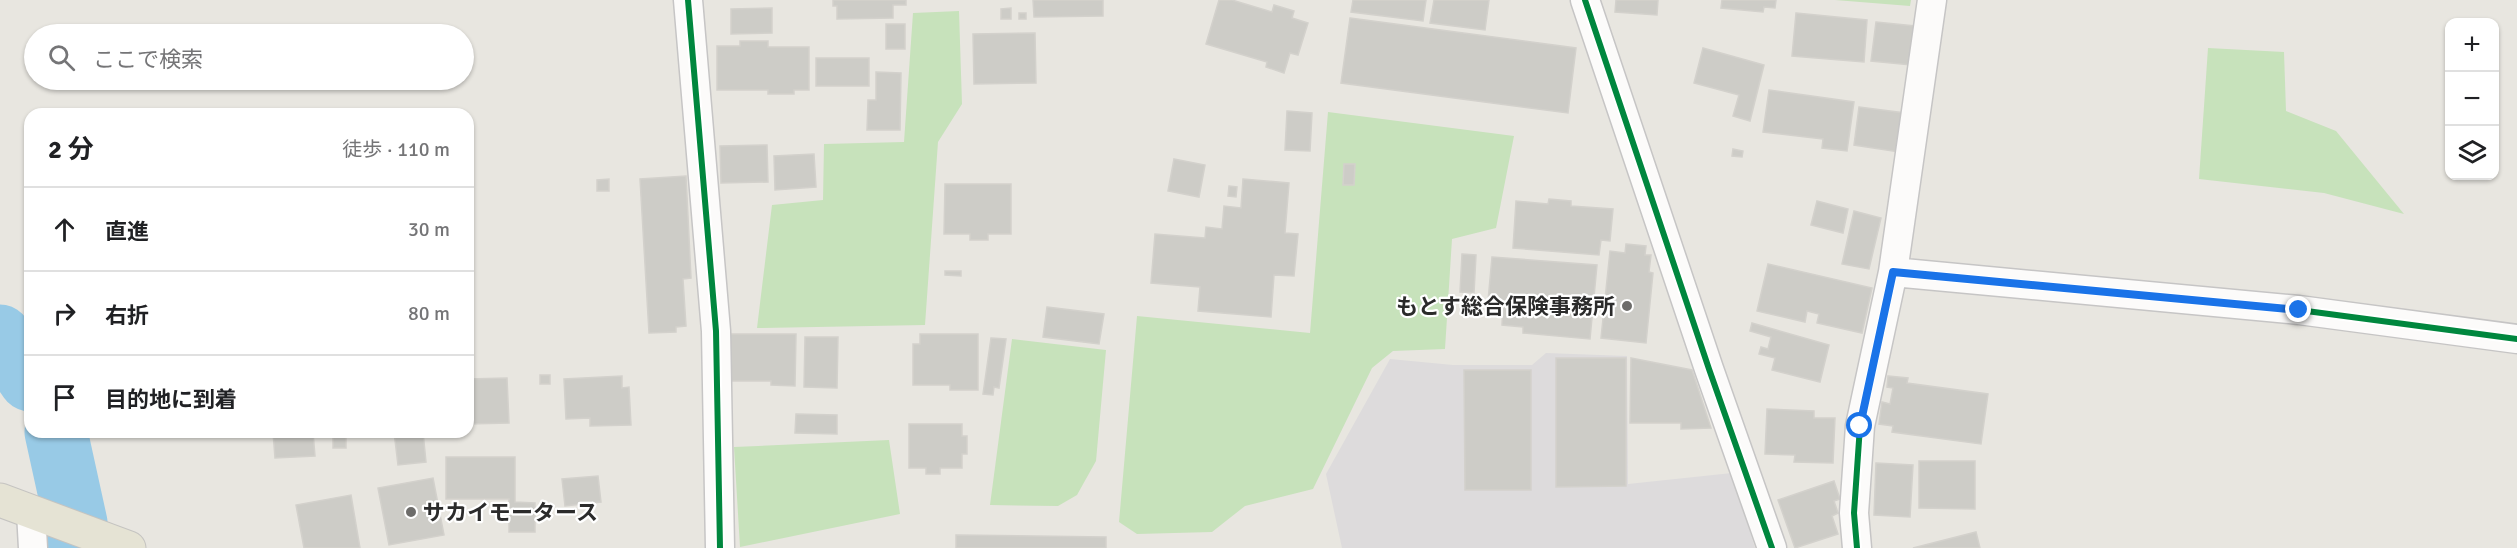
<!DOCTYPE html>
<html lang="ja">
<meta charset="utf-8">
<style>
body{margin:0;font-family:Signika,"Noto Sans JP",sans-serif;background:#f6f6f6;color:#202124}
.controls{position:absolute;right:18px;top:18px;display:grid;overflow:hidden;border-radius:12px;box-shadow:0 2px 4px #0004}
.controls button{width:54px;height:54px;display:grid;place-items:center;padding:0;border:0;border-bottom:2px solid #e0e0e0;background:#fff;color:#202124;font:30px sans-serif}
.stop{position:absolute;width:18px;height:18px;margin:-14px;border:4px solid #1a73e8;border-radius:50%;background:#fff}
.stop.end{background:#1a73e8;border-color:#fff;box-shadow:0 2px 6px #0008}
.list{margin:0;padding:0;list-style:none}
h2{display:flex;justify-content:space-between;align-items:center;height:78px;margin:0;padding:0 24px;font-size:26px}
h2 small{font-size:20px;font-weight:400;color:#757577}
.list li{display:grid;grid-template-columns:39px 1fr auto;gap:18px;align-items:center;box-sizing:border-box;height:84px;padding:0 24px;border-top:2px solid #e0e0e0}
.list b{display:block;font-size:22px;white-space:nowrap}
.list em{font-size:20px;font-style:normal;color:#757577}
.icon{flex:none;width:33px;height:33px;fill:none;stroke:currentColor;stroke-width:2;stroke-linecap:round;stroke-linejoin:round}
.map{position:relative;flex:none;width:2517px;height:548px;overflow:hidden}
.search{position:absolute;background:#fff;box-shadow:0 2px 4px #0004;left:24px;top:24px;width:450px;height:66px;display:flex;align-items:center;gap:15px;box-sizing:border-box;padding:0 21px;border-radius:33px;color:#757577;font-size:22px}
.panel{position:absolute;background:#fff;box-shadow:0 2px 4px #0004;left:24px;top:108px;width:450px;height:330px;border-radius:18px}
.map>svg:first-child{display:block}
</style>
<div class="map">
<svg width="2517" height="548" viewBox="0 0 2517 548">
<rect width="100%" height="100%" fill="#e8e6e0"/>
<path fill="#dddbdc" d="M1546,353L1627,356L1628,484L1732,473L1755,548H1342L1326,474L1390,359L1453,365H1532Z"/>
<path fill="#c7e2bb" d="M1835,0H1911L1910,6Z
M959,11L962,104L938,142L925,325L757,328L772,205L823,200L824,144L904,142L913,13Z
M2208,48L2284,52L2286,111L2336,131L2404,214L2324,193L2199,179Z
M1328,112L1514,136L1496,228L1452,239L1445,349L1393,351L1372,368L1313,489L1245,506L1212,532L1137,534L1119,522L1137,316L1310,333Z
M1012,339L1106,350L1096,461L1077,495L1058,506L990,505Z
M889,440L900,514L740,547L734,447Z"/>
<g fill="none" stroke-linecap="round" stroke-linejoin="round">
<path stroke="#98cae6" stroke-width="63" d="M0,336L30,380
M56,432L76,523L79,548"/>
</g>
<path fill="#cdccc7" stroke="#d3d1cc" stroke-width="1.5" d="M833,0H906V5H893V18L837,19V6H833Z
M1033,0H1103V16L1034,17Z
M1219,0H1232L1272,12L1274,5L1294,11L1292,18L1308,23L1298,55L1290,53L1284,73L1266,67L1267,62L1206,44Z
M1353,0H1426L1423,21L1351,12Z
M1434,0H1489L1485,30L1430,23Z
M1616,0H1658L1657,15L1615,12Z
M1722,0H1776L1775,8L1764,7L1763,12L1721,8Z
M772,8V33L731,34V9Z
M1011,8V19H1001V9Z
M1019,13H1026V19H1019Z
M1796,13L1867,20L1864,62L1792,56Z
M1350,18L1576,48L1568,113L1341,83Z
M1876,22L1915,26L1911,65L1871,61Z
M886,24H905V49H886Z
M1035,33L1036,83L974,84L973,34Z
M740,41H768V47H809V90H794V94H768V90H717V46H740Z
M1703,48L1764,65L1750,121L1733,116L1739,95L1694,83Z
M816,58H869V86H816Z
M876,72L901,73L900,130H867L868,100H876Z
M1769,90L1854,102L1847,151L1822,148L1823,139L1763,132Z
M1859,107L1905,113L1899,152L1854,145Z
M1287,111L1312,113L1310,151L1285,150Z
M767,145L768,182L721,183L720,146Z
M1733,149L1743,151L1742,157L1732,156Z
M814,154L816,187L775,190L774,156Z
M1174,159L1205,165L1199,197L1168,191Z
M1344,164H1355L1354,185H1343Z
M686,176L691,278L683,279L686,326L676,327V332L649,333L640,179Z
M609,179V191H597V180Z
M1243,179L1289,183L1285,233L1298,234L1294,276L1274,275L1271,317L1198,311L1200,287L1151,283L1155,234L1205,238L1206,227L1222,229L1224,206L1241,208Z
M945,184H1011V234H988V240H970V234H944Z
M1229,186L1237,187L1236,197L1228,196Z
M1549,199L1571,201V206L1613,209L1610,241L1601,240L1599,255L1513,248L1516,201L1548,204Z
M1817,201L1848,209L1843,233L1811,225Z
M1854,211L1881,218L1869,269L1842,264Z
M1626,244L1646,246L1645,255H1651L1649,272L1653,273L1646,343L1601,338L1610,251L1625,253Z
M1462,254L1476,255L1474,293L1460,292Z
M1492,257L1597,265L1590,339L1523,333V327L1502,325L1503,302L1488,301Z
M1768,264L1872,288L1862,333L1817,323L1819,314L1807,311L1805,322L1757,311Z
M945,271H961V276L945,275Z
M1047,307L1104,314L1099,344L1043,337Z
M1752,323L1829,345L1820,382L1772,370L1775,358L1759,354L1761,347L1768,349L1771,337L1750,331Z
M729,334H796L795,386L771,385V381H728Z
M920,334H978V390H950V385H913V344H920Z
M805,337H838L837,388L804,387Z
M991,338L1006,339L999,388L994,387L993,395L983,394Z
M1556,358H1626V486L1556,487Z
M1631,358L1692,370L1711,428L1681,429V423H1630Z
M1464,370H1531V490H1465Z
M540,375H550V384H540Z
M622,376V388L629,387L631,425L590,426V418L566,419L564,379Z
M1888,376L1908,378L1907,383L1988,394L1981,444L1892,432L1893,426L1879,424L1882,402L1890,404L1893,388L1887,387Z
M507,378L509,423L468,424V379Z
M1767,409L1814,411V418H1835L1833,463L1794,462L1795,455L1765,454Z
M796,414L837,415V434L795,433Z
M909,424H962V436H967V454H962V468H940V474H926V468H909Z
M273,432H313L315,456L275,458Z
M333,432H346V448H333Z
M363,432H423L426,462L398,465L394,432L364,436Z
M446,457H515V502L535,503V532H509V499H446Z
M1919,461H1975V509L1919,508Z
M1876,463L1913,465L1910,517L1874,515Z
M598,476L601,502L565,506L562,479Z
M433,478L444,535L389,545L378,488Z
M1834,481L1840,499L1834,501L1838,513L1832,516L1838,534L1795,548L1778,500Z
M351,495L360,548H304L296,505Z
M1976,532L1980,548H1913Z
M956,535L1106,537V548H956Z"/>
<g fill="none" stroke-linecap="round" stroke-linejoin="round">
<g stroke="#c6c5c5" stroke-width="31">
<path id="minor" d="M688,0L716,331L720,548
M1585,0L1709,369L1772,548
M1893,272L1932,0
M31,512L33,548
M1857,548L1854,513L1860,426L1893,272L2299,310L2517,339"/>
</g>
<g stroke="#c5c4c1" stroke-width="35">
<path id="primary" d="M0,500L129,548"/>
</g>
<use href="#minor" stroke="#fcfbfa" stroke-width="28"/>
<use href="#primary" stroke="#e5e3d4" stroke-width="33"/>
<g stroke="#fff" stroke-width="10">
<path id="cycleway" d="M688,0L716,331L720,548
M1585,0L1709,369L1772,548
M1857,548L1854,513L1860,426L1893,272L2299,310L2517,339"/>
</g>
<use href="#cycleway" stroke="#00873e" stroke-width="6"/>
</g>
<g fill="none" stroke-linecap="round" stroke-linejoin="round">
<path stroke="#1a73e8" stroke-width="8" d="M1860,426L1893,272L2299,310"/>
</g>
<g fill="#6d6c6a" stroke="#fff" stroke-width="2">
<circle cx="1627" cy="306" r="6"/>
<circle cx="411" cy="512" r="6"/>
</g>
<g text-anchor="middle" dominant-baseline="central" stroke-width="4.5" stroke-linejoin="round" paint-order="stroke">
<g font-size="22" font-weight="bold" fill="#2b2b2b" stroke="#fff" text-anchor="end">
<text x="1615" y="306">もとす総合保険事務所</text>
<text x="423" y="512" text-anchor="start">サカイモータース</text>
</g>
</g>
</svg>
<div class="controls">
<button>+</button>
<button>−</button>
<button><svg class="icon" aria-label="layers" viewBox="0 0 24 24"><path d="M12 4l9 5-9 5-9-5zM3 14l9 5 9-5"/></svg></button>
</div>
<div class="stop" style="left:1860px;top:426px"></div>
<div class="stop end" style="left:2299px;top:310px"></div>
<div class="search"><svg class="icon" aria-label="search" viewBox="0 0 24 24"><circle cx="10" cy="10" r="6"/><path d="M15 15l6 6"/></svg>ここで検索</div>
<section class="panel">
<h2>2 分<small>徒歩 · 110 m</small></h2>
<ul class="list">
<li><svg class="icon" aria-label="ahead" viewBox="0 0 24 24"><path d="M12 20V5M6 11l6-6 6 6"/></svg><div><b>直進</b></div><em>30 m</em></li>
<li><svg class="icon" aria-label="right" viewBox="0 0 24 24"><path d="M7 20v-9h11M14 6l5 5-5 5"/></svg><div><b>右折</b></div><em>80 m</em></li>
<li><svg class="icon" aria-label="arrive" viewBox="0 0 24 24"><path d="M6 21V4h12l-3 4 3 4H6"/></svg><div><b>目的地に到着</b></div></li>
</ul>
</section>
</div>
